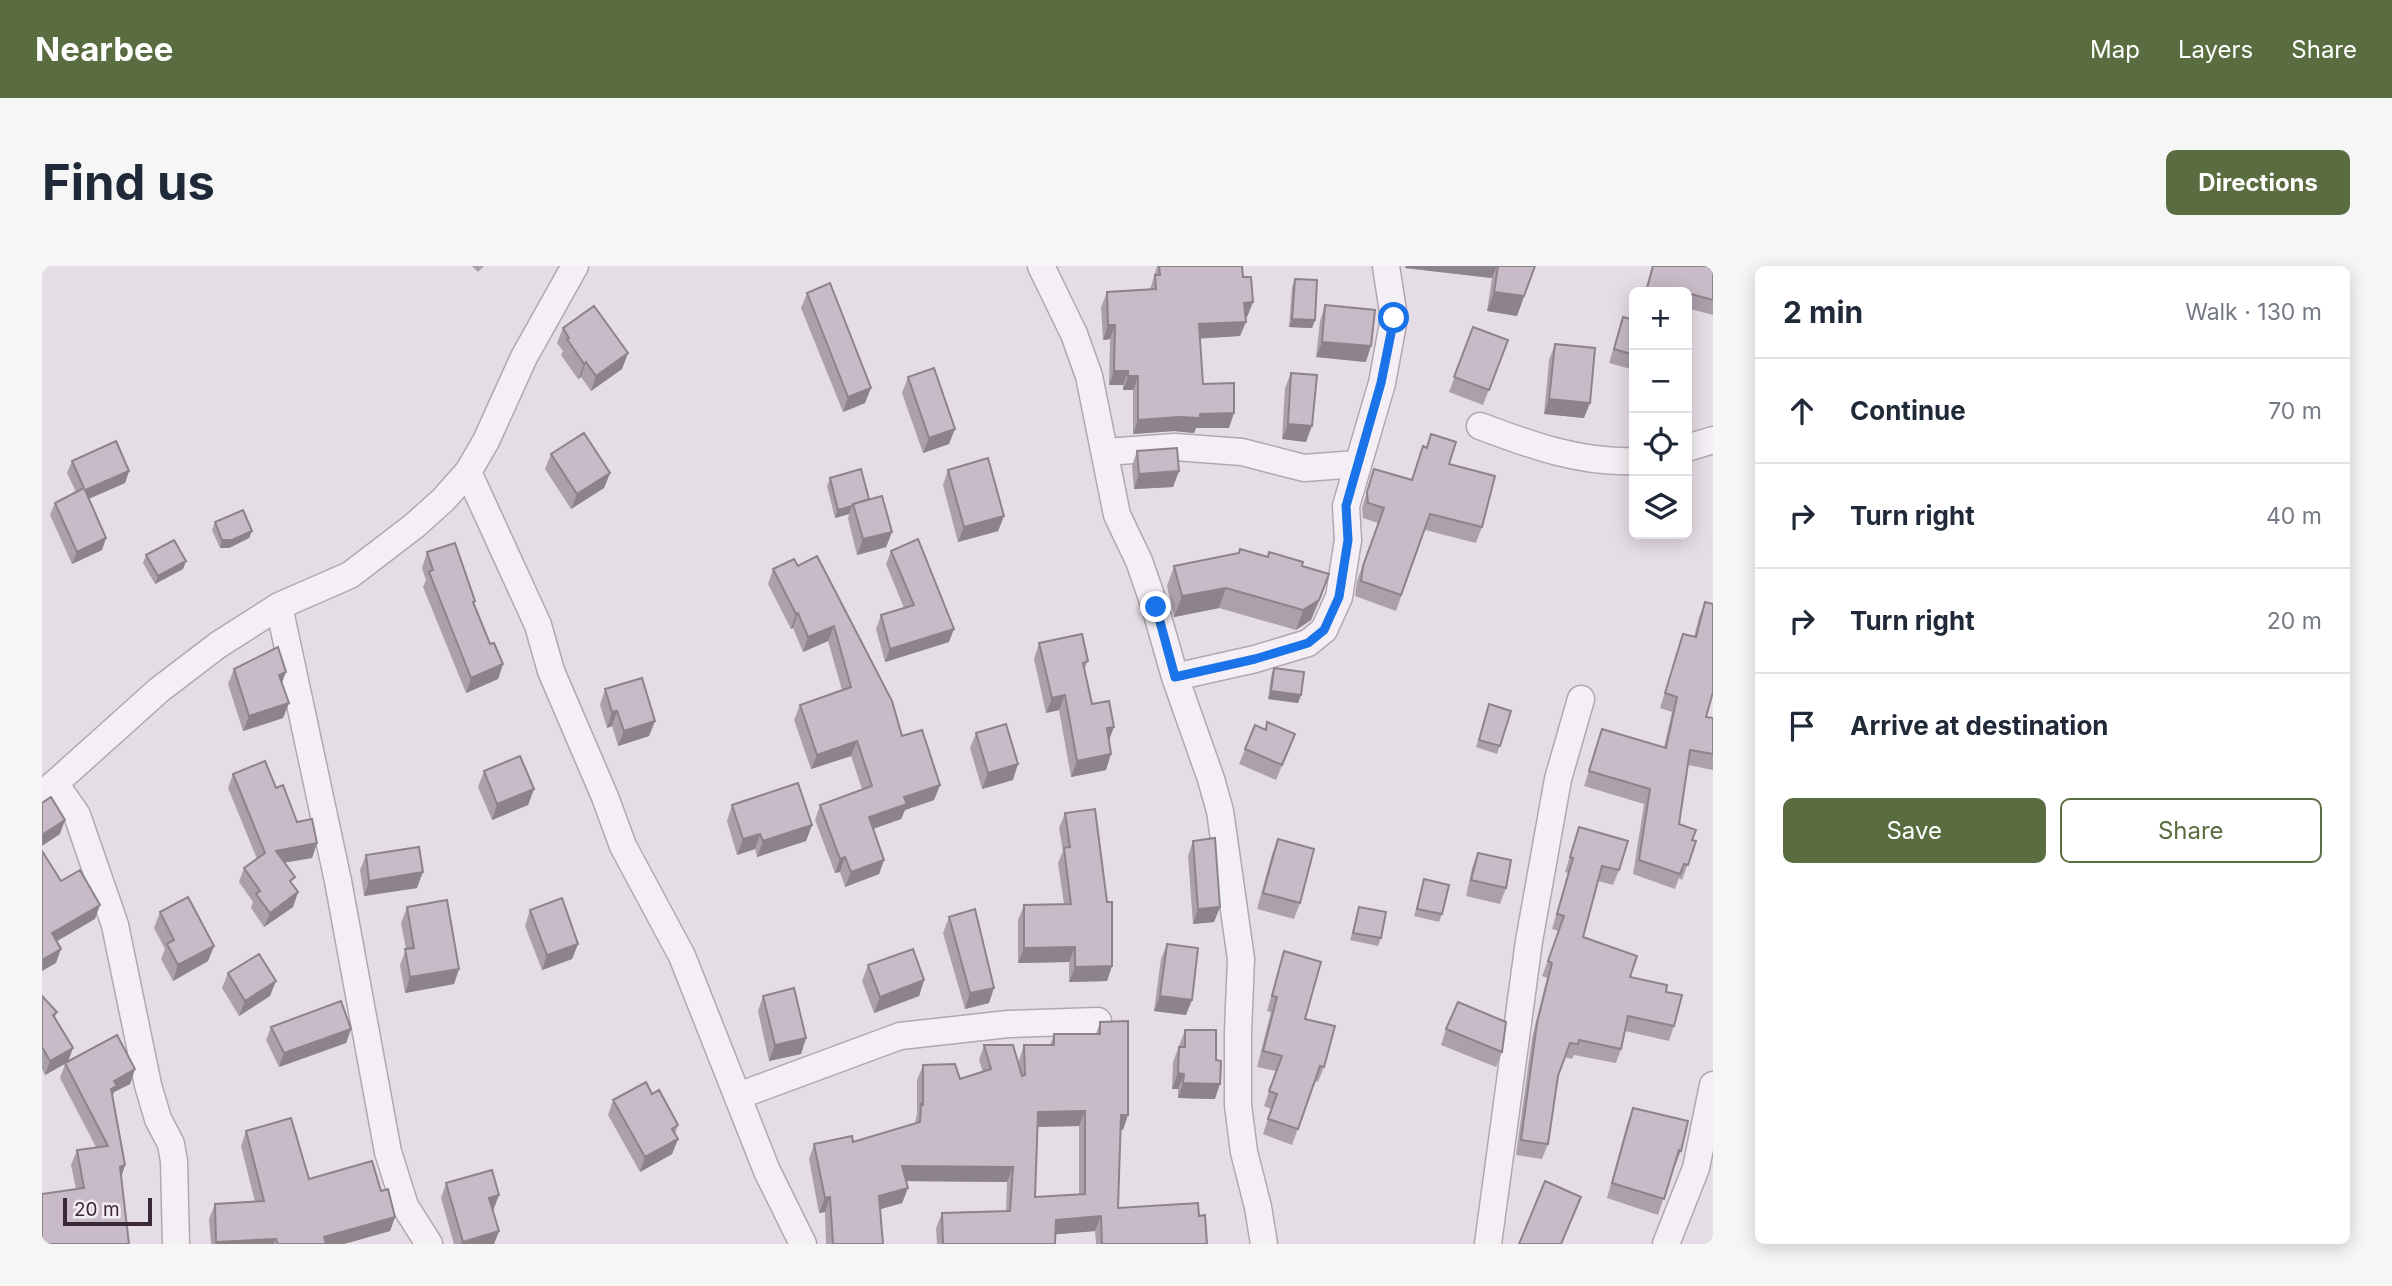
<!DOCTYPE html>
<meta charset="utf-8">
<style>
body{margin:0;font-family:Inter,sans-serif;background:#f6f6f7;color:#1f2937}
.controls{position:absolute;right:21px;top:21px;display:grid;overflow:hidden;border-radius:10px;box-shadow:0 4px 18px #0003}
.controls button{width:63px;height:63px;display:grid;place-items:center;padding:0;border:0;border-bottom:2px solid #e0e1e3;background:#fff;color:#1f2937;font:35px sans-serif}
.scale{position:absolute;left:21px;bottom:18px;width:89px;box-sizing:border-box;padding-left:7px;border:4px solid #3a2839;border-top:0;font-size:19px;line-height:24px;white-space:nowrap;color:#3a2839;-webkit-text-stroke:5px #f3ecf3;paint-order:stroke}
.stop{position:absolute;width:21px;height:21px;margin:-16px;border:5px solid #1a73e8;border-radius:50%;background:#fff}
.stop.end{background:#1a73e8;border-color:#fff;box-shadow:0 2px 7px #0008}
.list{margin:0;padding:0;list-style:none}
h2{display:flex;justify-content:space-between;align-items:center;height:91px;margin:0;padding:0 28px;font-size:30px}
h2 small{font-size:23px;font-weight:400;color:#747a83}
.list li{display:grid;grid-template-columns:46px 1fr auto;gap:21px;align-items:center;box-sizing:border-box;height:105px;padding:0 28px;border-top:2px solid #e0e1e3}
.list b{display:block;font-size:26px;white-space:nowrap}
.list em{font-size:23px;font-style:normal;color:#747a83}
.actions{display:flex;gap:14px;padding:21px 28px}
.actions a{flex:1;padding:16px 0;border:2px solid #596d40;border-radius:10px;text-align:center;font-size:24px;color:#596d40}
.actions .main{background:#596d40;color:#fff}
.icon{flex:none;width:38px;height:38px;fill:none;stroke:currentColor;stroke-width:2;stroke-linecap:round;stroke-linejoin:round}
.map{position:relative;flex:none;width:1671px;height:978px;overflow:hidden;border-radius:10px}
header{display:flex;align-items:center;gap:42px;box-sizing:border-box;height:98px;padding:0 35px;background:#596d40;color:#fff}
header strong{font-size:33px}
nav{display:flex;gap:38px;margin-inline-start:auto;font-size:24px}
.intro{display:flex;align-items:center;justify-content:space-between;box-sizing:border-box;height:168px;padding:0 42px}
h1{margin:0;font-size:49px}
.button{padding:18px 32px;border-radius:10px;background:#596d40;color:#fff;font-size:24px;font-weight:700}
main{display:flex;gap:42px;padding:0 42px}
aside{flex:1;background:#fff;border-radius:10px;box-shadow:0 4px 18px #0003}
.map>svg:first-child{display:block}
</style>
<header>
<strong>Nearbee</strong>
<nav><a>Map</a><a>Layers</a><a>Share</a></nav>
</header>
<div class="intro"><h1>Find us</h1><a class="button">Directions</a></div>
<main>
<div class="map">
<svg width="1671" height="978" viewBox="0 0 1671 978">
<rect width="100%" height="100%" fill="#e5dde5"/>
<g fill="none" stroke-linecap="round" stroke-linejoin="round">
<g stroke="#b2a7b1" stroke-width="29">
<path id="minor" d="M999,0L1032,68L1047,110L1075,249L1097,295L1113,341L1133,411L1169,513L1178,545L1199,693L1196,766V839L1202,886L1216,941L1222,978
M1438,160C1488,179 1538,197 1592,195
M1645,182L1671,174
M1063,186L1133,181L1200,186L1262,202L1315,198
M426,206L496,359L509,405L563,531L581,580L640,690L725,905L761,978
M237,340L296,615L346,886L363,940L387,978
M1133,411L1213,393L1266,377L1282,364L1297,331L1306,274L1304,240L1340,117L1352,52L1344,0
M14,519L35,549L73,659L106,819L116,853L129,878L132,895L134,978
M0,529L117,424L176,379L237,340L308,309L372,260L401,234L426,206L444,175L482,91L533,0
M696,830L858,770L966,758L1056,755
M1446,978L1487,675L1516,513L1539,433
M1624,978L1654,902L1671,819"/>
</g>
<use href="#minor" stroke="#f4eff4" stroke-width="26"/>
</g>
<path fill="#aca1ab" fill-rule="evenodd" d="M430,0H442L436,6Z
M1115,0H1200L1201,11L1211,36L1205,51H1203L1198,70L1158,72L1161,118L1187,162H1154L1152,167L1132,165L1091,168V124H1081V119H1067L1068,73L1061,74L1059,41L1065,26L1108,24Z
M1364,0H1493L1475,50L1445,45L1450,12L1363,2Z
M1610,0H1671V49L1645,42V26H1603Z
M1253,13L1273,54L1270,62L1247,61L1250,21Z
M765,27L823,137L801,146L759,42Z
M1283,39L1324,96L1274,91L1278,55Z
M1581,51L1592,54V104L1567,97Z
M1431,61L1466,74L1441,139L1407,126Z
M521,62L586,87L580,103L549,125L539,111L536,113L519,89L521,85L515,77Z
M1513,78L1542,152L1502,148L1507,94Z
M1249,107L1264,176L1240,173L1243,122Z
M866,111L907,178L881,187L860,127Z
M1389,168L1407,198L1440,261L1434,277L1383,264L1354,345L1313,330L1315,315L1336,257L1321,252L1320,242L1332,203L1370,214L1381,180L1384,181Z
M1095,185L1137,205L1131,221L1092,223L1090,200Z
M509,188L568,207L562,222L529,243L503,203Z
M30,195L87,205L83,217L47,233L64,272L60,284L30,298L8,249L13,237L34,226L25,207Z
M906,204L962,250L956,265L916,276L901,219Z
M788,212L827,233L850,266L844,281L815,289L806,253L807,248L793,252L785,220Z
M173,256L210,265L207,272L187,282H178L170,264Z
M849,285L907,376L843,396L834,363L839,349L862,342L844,298Z
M385,286L433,335L432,339L448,378L461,398L456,413L424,427L381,321L384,314L380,302Z
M104,289L144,295L141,303L113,318L101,297Z
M752,293L860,470L898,519L892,534L863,544L859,553L831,563L842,594L837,608L803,621L798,606L793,607L773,554L778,539L820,523L809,490L769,503L752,454L758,439L800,424L786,375L761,386L751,362L749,363L726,318L731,303Z
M1132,300H1260L1280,329L1269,354L1254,364L1177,342L1132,351L1125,320Z
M1663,336L1664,451L1671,452V504L1646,499L1637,558L1650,574L1654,575L1640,614L1637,612L1633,623L1591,608L1602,538L1542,520L1560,463L1622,481L1630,446L1618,442L1641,368L1652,371L1657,351Z
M997,377L1046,395L1042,404L1050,438L1067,475L1064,504L1029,511L1017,444L1004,447L992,393Z
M1232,402L1259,429L1256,437L1226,433L1229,410Z
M192,403L240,417L247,437L241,452L201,465L186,418Z
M563,423L613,455L607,470L576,480L570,460L565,462L558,439Z
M1469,445L1455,488L1434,481L1445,446Z
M1225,456L1247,483L1234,514L1197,498L1203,483L1223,463Z
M934,467L971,514L940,523L928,482Z
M442,505L492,523L486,539L450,554L436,521Z
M191,508L234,522L255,556L275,577L270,592L242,596L250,619L256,626L251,641L222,661L209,642L211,636L197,616L202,602L215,593L186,522Z
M690,539L770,559L764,575L715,591L713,583L695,589L685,555Z
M1023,547L1070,700L1065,715L1027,716V696L976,697V654L982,639L1022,638L1016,597L1021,585L1017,562Z
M1537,561L1577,604L1571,619L1556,615L1541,671L1588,711L1624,726L1632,760L1627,775L1583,765L1579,783L1574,797L1532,789L1530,793L1522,791L1516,810L1506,878L1500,893L1474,889L1490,772L1505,712L1500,710L1517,665L1510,663L1526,607L1523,606Z
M1236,573L1258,637L1252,653L1215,643L1230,588Z
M1151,575L1178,641L1172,656L1151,658L1146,590Z
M1436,587L1464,622L1458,638L1424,630L1430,602Z
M324,589L375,622L322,630L318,604Z
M1382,613L1400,648L1397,656L1372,650Z
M365,641L417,703L412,718L363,727L358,699L364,683L359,657Z
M1317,641L1339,672L1336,680L1308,674Z
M488,644L536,678L530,693L500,704L483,660Z
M118,646L172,680L166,695L131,715L119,693L123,683L112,662Z
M907,651L947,737L923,743L901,667Z
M1125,678L1144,749L1112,745L1119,693Z
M1242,685L1263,753L1282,801L1276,816L1273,815L1250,879L1221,868L1229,843L1222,840L1234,805L1215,801L1229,746L1225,745L1237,701Z
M826,699L882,714L877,730L832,747L820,715Z
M186,707L228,730L197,750L180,722Z
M0,730L15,746L13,751L26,795L93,803L88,818L72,826L70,832L83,899L79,912L87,978L34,923L29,899L35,884L54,881L18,812L23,798L3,809L0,803Z
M721,730L764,772L759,788L727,795L716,745Z
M1058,756L1081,864H1078L1076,942L1157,950L1165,978H1054L1053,965L1013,968V978H895L894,962L900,947L964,945L965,916L864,915L866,922L860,937L838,943L841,978H784L783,946L777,947L767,893L772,878L811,876L873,857L875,848V814L881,799L918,813L941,806L937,794L942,779L977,799V794L982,779H1008L1012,768H1054ZM1037,860V929L993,931L995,861Z
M229,761L309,763L304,777L237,801L224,774Z
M1404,763L1460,786L1454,801L1399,779Z
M1143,764L1173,833L1136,832V823H1130L1131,796Z
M610,828L636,859L633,868L636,873L630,888L598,906L566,849L571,834Z
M1591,842L1639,885L1633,900H1632L1616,949L1565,932L1585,858Z
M204,865L267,913L339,925L353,951L348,965L302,978H169L167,953L173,938L213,936L199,880Z
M404,917L451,945L457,965L452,978H412L399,932Z"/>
<path fill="#8c838b" d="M1364,0H1455L1450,12L1363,2Z
M1493,0L1475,50L1445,45L1452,26Z
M1211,36L1205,51H1197L1202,37Z
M1250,53L1273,54L1270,62L1247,61Z
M1204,56L1198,70L1152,73L1157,58Z
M1066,59H1073L1068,73L1061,74Z
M1280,76L1329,80L1324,96L1274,91Z
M586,87L580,103L549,125L554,110Z
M544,96L539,111L536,113L542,98Z
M1072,105H1086L1081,119H1067Z
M1086,110H1096L1091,124H1081Z
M829,122L823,137L801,146L806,131Z
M1507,133L1548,137L1542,152L1502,148Z
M1192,147L1187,162H1154L1152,167L1132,165L1091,168L1096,154L1158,148Z
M1246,158L1270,160L1264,176L1240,173Z
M913,163L907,178L881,187L887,172Z
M87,205L83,217L39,236L43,224Z
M1137,205L1131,221L1092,223L1097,208Z
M568,207L562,222L529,243L535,228Z
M810,240L807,248L793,252L796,244Z
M962,250L956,265L916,276L922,261Z
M210,265L207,272L187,282H178L180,274Z
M850,266L844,281L815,289L821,273Z
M64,272L60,284L30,298L35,286Z
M144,295L141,303L113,318L116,310Z
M1287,308L1269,354L1254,364L1261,344Z
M1184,322L1177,342L1132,351L1140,330Z
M756,347L751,362L749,363L754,348Z
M792,360L786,375L761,386L766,371Z
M912,363L907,376L843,396L848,383Z
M461,398L456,413L424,427L429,412Z
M244,406L238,422L237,409Z
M1229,425L1259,429L1256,437L1226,433Z
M1023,429L1017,444L1004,447L1010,432Z
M247,437L241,452L201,465L207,450Z
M575,445L570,460L565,462L570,446Z
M613,455L607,470L576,480L582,465Z
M1072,461L1066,477L1065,462Z
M815,475L809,490L769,503L775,489Z
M1069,488L1064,504L1029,511L1035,495Z
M976,498L971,514L940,523L946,507Z
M898,519L892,534L863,544L859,553L822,566L827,551L862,531Z
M492,523L486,539L450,554L455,538Z
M23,554L18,568L0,580V569Z
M770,559L764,575L715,591L721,575Z
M718,568L713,583L695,589L701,573Z
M275,577L270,592L229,599L234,585Z
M803,591L798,606L793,607L798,593Z
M842,594L837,608L803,621L809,606Z
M381,606L375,622L322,630L327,615Z
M256,626L251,641L222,661L228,647Z
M58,639L53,653L5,681L10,667Z
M1178,641L1172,656L1151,658L1156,643Z
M536,678L530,693L500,704L505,689Z
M172,680L166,695L131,715L136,699Z
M1033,681L1027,696L976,697L982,682Z
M19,683L14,697L0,705V694Z
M1070,700L1065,715L1027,716L1033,701Z
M417,703L412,718L363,727L368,711Z
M882,714L877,730L832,747L838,731Z
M234,715L228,730L197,750L203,735Z
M952,722L947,737L923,743L928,727Z
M1118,730L1150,734L1144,749L1112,745Z
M309,763L304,777L237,801L242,787Z
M764,772L759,788L727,795L733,779Z
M31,782L26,796L3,809L8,795Z
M93,803L88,818L72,826L69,834L63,838L72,815Z
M1136,807L1142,808L1136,823H1130Z
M1141,817L1178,818L1173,833L1136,832Z
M1043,845L1037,860L990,861L996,846Z
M1079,849H1086L1081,864H1073Z
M636,873L630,888L598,906L603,891Z
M83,899L78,914V901Z
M860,900L971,901L965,916L854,915Z
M866,922L860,937L832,945L837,930Z
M457,929L451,945L447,932Z
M788,931L783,946L777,947L783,932Z
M1059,950L1053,965L1008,969L1014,954Z
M353,951L348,965L302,978H279L282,971Z
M457,965L452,978H420L421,976Z
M234,973L232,978H174V976Z"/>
<path fill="#c8bbc7" stroke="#8c838b" stroke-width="2" fill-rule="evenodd" d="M1117,0H1200L1201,11H1209L1211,36L1202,37L1204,56L1157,58L1161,118L1192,117V147L1158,148V152L1137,151L1096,154V110H1086V105H1072L1073,59H1066L1065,26L1114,23L1113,9H1118Z
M1456,0H1493L1482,30L1452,26Z
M1611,0H1671V34L1638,25V26H1604Z
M1253,13L1275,14L1273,54L1250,53Z
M788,17L829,122L806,131L765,27Z
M1283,39L1333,44L1329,80L1280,76Z
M552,40L586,87L554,110L544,96L542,98L525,73L527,72L521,62Z
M1581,51L1592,54V89L1572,83Z
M1431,61L1466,74L1447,124L1412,111Z
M1513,78L1553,82L1548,137L1507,133Z
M892,102L913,163L887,172L866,111Z
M1249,107L1275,109L1270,160L1246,158Z
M542,167L568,207L535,228L509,188Z
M1389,168L1414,176L1407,198L1453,210L1440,261L1388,248L1359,329L1319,315L1321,300L1342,242L1326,237L1325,226L1332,203L1370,214L1381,180L1385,182Z
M74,175L87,205L43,224L64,272L35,286L13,237L42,222L30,195Z
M1135,182L1137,205L1097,208L1095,185Z
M946,192L962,250L922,261L906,204Z
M819,203L827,233L811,238L810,240L796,244L788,212Z
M840,230L850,266L821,273L811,238Z
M201,244L210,265L190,274H180L173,256Z
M876,273L912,363L848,383L839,349L872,339L849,285Z
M132,274L144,295L116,310L104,289Z
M413,277L433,335L431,336L448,378L452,377L461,398L429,412L387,306L391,304L385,286Z
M1198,283L1226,291L1227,286L1261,296L1260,300L1287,308L1277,334L1261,344L1184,322L1140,330L1132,300L1197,287Z
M775,290L850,435L860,470L880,464L898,519L862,531L865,538L827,551L842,594L809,606L803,591L798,593L778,539L830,520L815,475L775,489L758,439L809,421L792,360L766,371L756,347L754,348L731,303L752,293L756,300Z
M1663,336L1671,338V426L1664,451L1671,452V488L1648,484L1637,558L1654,564L1650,574L1654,575L1646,599L1642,598L1638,608L1597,594L1608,523L1547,505L1560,463L1624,482L1635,431L1623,427L1641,368L1654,371Z
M1040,368L1046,395L1041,397L1050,438L1067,435L1072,461L1065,462L1069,488L1035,495L1023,429L1010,432L997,377Z
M236,381L244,406L237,409L247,437L207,450L192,403Z
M1232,402L1262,406L1259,429L1229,425Z
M600,412L613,455L582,465L575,445L570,446L563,423Z
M1447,438L1469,445L1458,480L1437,474Z
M1225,456L1253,468L1240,499L1203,483L1213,459L1224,464Z
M964,458L976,498L946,507L934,467Z
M478,490L492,523L455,538L442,505Z
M223,495L234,522L241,519L255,556L270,553L275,577L234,585L253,611L248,615L256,626L228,647L214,628L218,625L202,602L223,587L191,508Z
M756,517L770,559L721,575L718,568L701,573L690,539Z
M9,531L23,554L0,569V537Z
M1053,543L1065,636H1070V700L1033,701V681L982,682V639L1029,638L1022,582L1028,581L1023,547Z
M1537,561L1586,575L1577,604L1560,600L1541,671L1595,690L1588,711L1625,719L1624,726L1640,729L1632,760L1586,750L1579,783L1537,774L1536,778L1528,777L1516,810L1506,878L1479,874L1495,757L1510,697L1506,695L1522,650L1515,648L1531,592L1528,591Z
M1173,572L1178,641L1156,643L1151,575Z
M1236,573L1272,583L1258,637L1221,627Z
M377,581L381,606L327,615L324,589Z
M0,585L19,615L38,604L58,639L10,667L19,683L0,694Z
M1436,587L1469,594L1464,622L1429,614Z
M1382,613L1407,619L1400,648L1375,643Z
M146,631L172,680L136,699L125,678L132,674L118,646Z
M520,632L536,678L505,689L488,644Z
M405,634L417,703L368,711L363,683L372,682L365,641Z
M1317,641L1344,646L1339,672L1311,667Z
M933,643L952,722L928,727L907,651Z
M1125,678L1156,682L1150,734L1118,730Z
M871,683L882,714L838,731L826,699Z
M1242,685L1279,696L1263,753L1293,760L1282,801L1278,800L1256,863L1226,853L1235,828L1227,825L1240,790L1221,785L1235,731L1230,730Z
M217,688L234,715L203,735L186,707Z
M752,722L764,772L733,779L721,730Z
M0,730L15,746L11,749L31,782L8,795L0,781Z
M299,735L309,763L242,787L229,761Z
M1416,736L1464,756L1460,786L1404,763Z
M1086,755V849H1079L1076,942L1156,937L1157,950L1163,949L1165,978H1060L1059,950L1014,954L1013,978H901L900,947L968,945L971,901L860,900L866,922L837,930L841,978H791L788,931L783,932L772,878L810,870L811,876L878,856L879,838L881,839V799L913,798L918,813L949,803L942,779H971L980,810L983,809L982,779H1012V768H1058V756ZM1043,845V928L993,931L996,846Z
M1143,764H1174V794L1179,795L1178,818L1141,817L1142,808L1136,807L1137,781H1143Z
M75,769L93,803L72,815L75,820L69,823L83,899L78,901L87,978H0V928L42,922L35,884L66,880L23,797Z
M604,816L610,828L617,824L636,859L630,863L636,873L603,891L571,834Z
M1591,842L1646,855L1639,885L1637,884L1622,933L1570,917Z
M249,852L267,913L330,895L339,925L346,923L353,951L282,971L284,978H236L234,973L174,976L173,938L222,935L204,865Z
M450,904L457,929L447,932L457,965L421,976L404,917Z
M1503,915L1539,931L1519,978H1477Z"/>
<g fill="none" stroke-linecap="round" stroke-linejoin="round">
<path stroke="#1a73e8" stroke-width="9" d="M1114,341L1133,411L1213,393L1266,377L1282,364L1297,331L1306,274L1304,240L1339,117L1352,52"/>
</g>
</svg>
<div class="controls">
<button>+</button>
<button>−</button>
<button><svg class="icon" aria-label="locate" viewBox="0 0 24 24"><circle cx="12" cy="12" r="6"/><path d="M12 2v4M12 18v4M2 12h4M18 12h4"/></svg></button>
<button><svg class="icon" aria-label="layers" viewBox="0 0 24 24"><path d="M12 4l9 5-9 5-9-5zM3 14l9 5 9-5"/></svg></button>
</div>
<div class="scale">20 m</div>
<div class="stop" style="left:1352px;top:52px"></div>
<div class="stop end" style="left:1114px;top:341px"></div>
</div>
<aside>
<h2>2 min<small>Walk · 130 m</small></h2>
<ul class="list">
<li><svg class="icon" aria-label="ahead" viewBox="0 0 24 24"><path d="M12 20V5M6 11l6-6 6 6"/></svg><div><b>Continue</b></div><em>70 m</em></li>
<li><svg class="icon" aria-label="right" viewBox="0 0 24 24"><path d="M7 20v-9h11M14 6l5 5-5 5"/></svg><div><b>Turn right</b></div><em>40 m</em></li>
<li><svg class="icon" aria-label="right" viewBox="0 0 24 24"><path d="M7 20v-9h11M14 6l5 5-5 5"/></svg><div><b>Turn right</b></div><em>20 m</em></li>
<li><svg class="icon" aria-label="arrive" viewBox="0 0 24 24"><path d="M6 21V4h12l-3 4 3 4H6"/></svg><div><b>Arrive at destination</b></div></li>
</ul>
<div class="actions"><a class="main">Save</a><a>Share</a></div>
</aside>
</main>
